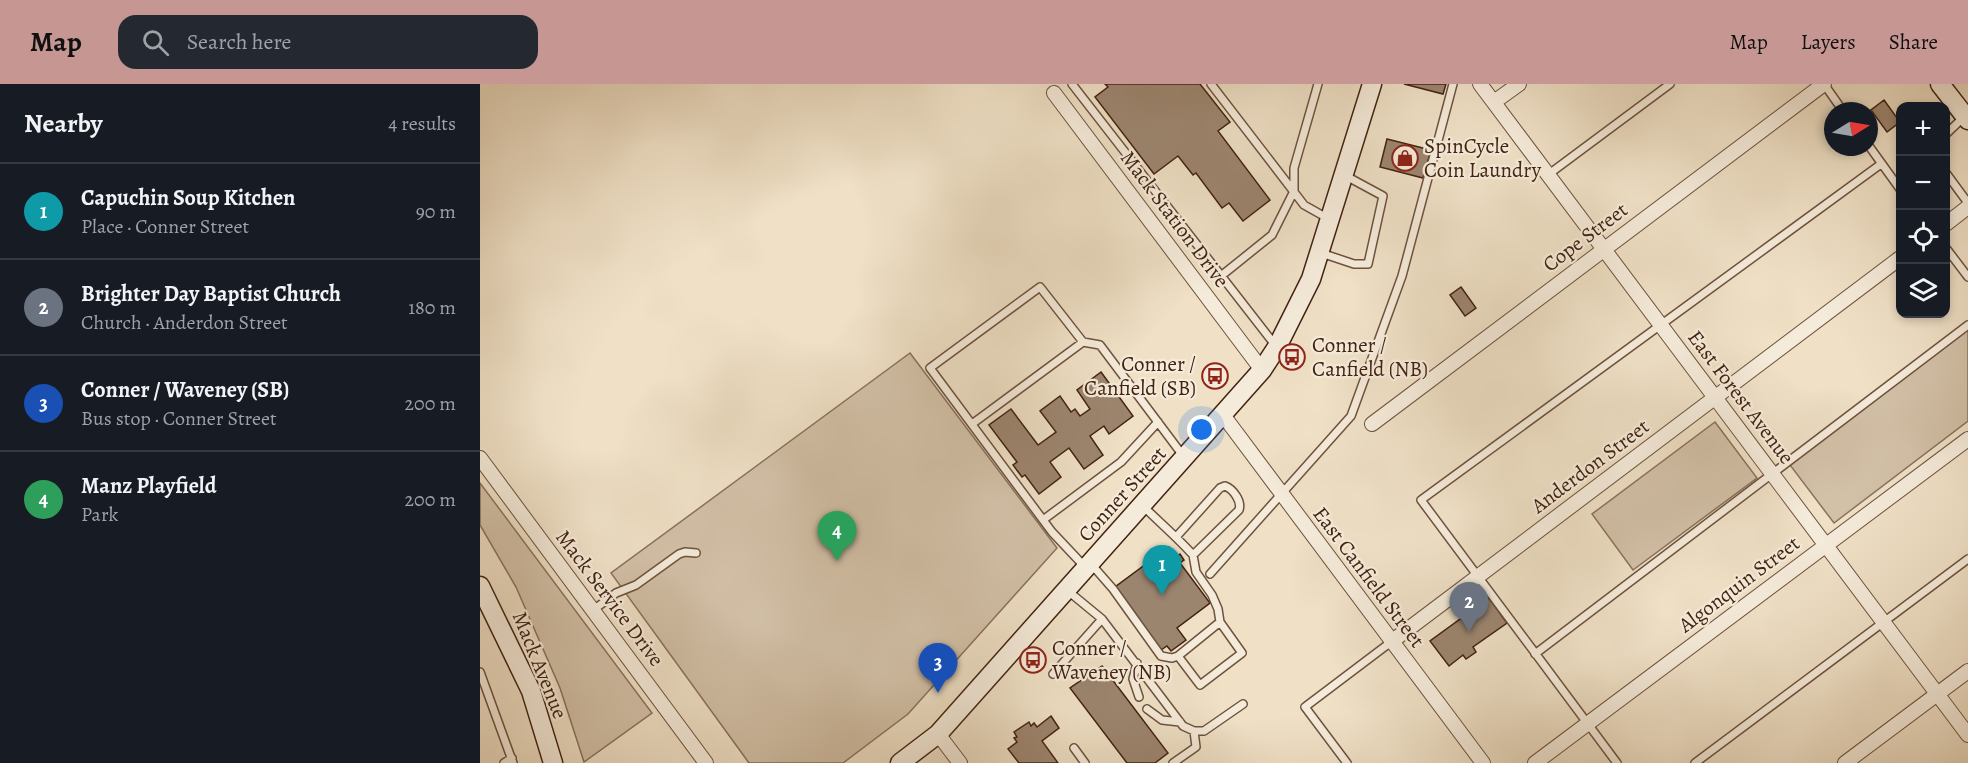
<!DOCTYPE html>
<meta charset="utf-8">
<style>
body{margin:0;font-family:Alegreya,serif;background:#242831;color:#f1f3f6}
.controls{position:absolute;right:18px;top:18px;display:grid;overflow:hidden;border-radius:12px;box-shadow:0 3px 9px #0003}
.controls button{width:54px;height:54px;display:grid;place-items:center;padding:0;border:0;border-bottom:2px solid #363941;background:#171b24;color:#f1f3f6;font:30px sans-serif}
.compass{position:absolute;left:1344px;top:18px;width:54px;height:54px;border-radius:50%;background:#171b24;box-shadow:0 3px 9px #0003;rotate:79deg}
.you{position:absolute;left:722px;top:346px;width:21px;height:21px;margin:-15px;border:4px solid #fff;border-radius:50%;background:#1a73e8;box-shadow:0 0 0 9px #1a73e833}
.badge{display:grid;place-items:center;width:39px;height:39px;border-radius:50%;background:#c59692;color:#fff;font-size:20px;font-weight:700}
.pin{position:absolute;translate:-50% -50px;filter:drop-shadow(0 2px 3px #0008)}
.pin::after{content:'';position:absolute;top:32px;width:21px;height:18px;background:inherit;clip-path:polygon(0 0,100% 0,50% 100%)}
.list{margin:0;padding:0;list-style:none}
h2{display:flex;justify-content:space-between;align-items:center;height:78px;margin:0;padding:0 24px;font-size:26px}
h2 small{font-size:20px;font-weight:400;color:#9ea1a6}
.list li{display:grid;grid-template-columns:39px 1fr auto;gap:18px;align-items:center;box-sizing:border-box;height:96px;padding:0 24px;border-top:2px solid #363941}
.list b{display:block;font-size:22px;white-space:nowrap}
.list p{margin:0;font-size:20px;white-space:nowrap;color:#9ea1a6}
.list em{font-size:20px;font-style:normal;color:#9ea1a6}
.icon{flex:none;width:33px;height:33px;fill:none;stroke:currentColor;stroke-width:2;stroke-linecap:round;stroke-linejoin:round}
.map{position:relative;flex:none;width:1488px;height:679px;overflow:hidden}
header{display:flex;align-items:center;gap:36px;box-sizing:border-box;height:84px;padding:0 30px;background:#c59692;color:#111}
header strong{font-size:28px}
nav{display:flex;gap:33px;margin-inline-start:auto;font-size:21px}
.search{width:420px;height:54px;background:#242831;display:flex;align-items:center;gap:15px;box-sizing:border-box;padding:0 21px;border-radius:18px;color:#9ea1a6;font-size:22px}
main{display:flex}
aside{flex:1;background:#171b24}
.map>svg:first-child{display:block}
</style>
<header>
<strong>Map</strong>
<div class="search"><svg class="icon" aria-label="search" viewBox="0 0 24 24"><circle cx="10" cy="10" r="6"/><path d="M15 15l6 6"/></svg>Search here</div>
<nav><a>Map</a><a>Layers</a><a>Share</a></nav>
</header>
<main>
<aside>
<h2>Nearby<small>4 results</small></h2>
<ul class="list">
<li><span class="badge" style="background:#0f9aa8">1</span><div><b>Capuchin Soup Kitchen</b><p>Place · Conner Street</p></div><em>90 m</em></li>
<li><span class="badge" style="background:#6b7280">2</span><div><b>Brighter Day Baptist Church</b><p>Church · Anderdon Street</p></div><em>180 m</em></li>
<li><span class="badge" style="background:#1a4fb4">3</span><div><b>Conner / Waveney (SB)</b><p>Bus stop · Conner Street</p></div><em>200 m</em></li>
<li><span class="badge" style="background:#2e9e5b">4</span><div><b>Manz Playfield</b><p>Park</p></div><em>200 m</em></li>
</ul>
</aside>
<div class="map">
<svg width="1488" height="679" viewBox="0 0 1488 679">
<rect width="100%" height="100%" fill="#efe0c6"/>
<filter id="stains"><feTurbulence type="fractalNoise" baseFrequency=".00333" numOctaves="4"/><feColorMatrix values="0 0 0 0 .2 0 0 0 0 .09 0 0 0 0 .02 0 0 0 .5 -.17"/></filter>
<radialGradient id="worn" r=".72"><stop offset=".6" stop-color="#630" stop-opacity="0"/><stop offset="1" stop-color="#630" stop-opacity=".3"/></radialGradient>
<path fill="#d2c0a7" stroke="#8a715c" stroke-width="1.5" d="M1488,246V337L1354,439L1310,381Z
M430,269L577,464L428,630L363,679H269L131,489Z
M1235,338L1277,394L1153,486L1112,430Z
M0,399L172,629L104,678L80,604L36,503L0,441Z"/>
<path fill="#9c856f" stroke="#422211" stroke-width="1.5" d="M625,0H720L750,38L738,47L790,116L763,137L749,119L742,124L716,89L713,91L698,72L674,90L615,13L628,3Z
M924,0H966L963,10Z
M1404,16L1420,38L1407,48L1391,26Z
M907,55L951,66L943,94L900,83Z
M981,203L996,224L985,232L970,211Z
M621,288L653,332L629,350L624,342L610,352L623,371L604,385L589,364L570,378L581,393L559,410L545,391L542,393L533,381L537,378L509,341L531,325L558,361L576,348L560,327L580,312L591,328L595,325L600,332L610,325L597,306Z
M689,463L696,473L700,470L704,476L700,479L730,519L697,544L706,556L691,567L687,562L681,566L635,503Z
M1009,514L1027,539L993,563L996,568L986,575L983,571L969,582L950,557Z
M622,582L688,669L675,679H647L590,604Z
M571,632L579,644L562,657L578,679H539L528,665L537,658L534,654L537,653L534,648L549,638L551,642L554,639L557,643Z"/>
<g fill="none" stroke-linecap="round" stroke-linejoin="round">
<g stroke="#6d523e" stroke-width="10">
<path id="service" d="M592,0L795,261
M731,0L824,121L849,135
M1344,0L1363,27
M1466,50L1485,32
M1389,62L1420,105
M1466,89L1488,119
M1069,90L1190,0
M1466,164L1488,193
M841,169L874,180H888L903,112L866,92
M741,192L792,151L814,107V84L838,0
M492,340L603,258
M662,421C679,438 697,453 713,471L759,426C762,417 753,405 745,402L740,404L697,452
M563,436L641,378L678,338
M612,481L633,505L681,572L692,574L698,572L740,538
M604,482L572,448L450,284L560,203L603,258L620,261L704,373
M730,490L871,332L922,192L973,0
M588,507L622,535L703,642L714,647H724L763,620
M112,527L136,509L156,501L199,470L205,468L216,469
M1055,570L1488,241
M698,572L720,601L762,569L740,538L738,525L732,511L716,488L713,471
M657,579L653,595L659,613
M0,588L33,679
M573,590L622,535
M667,625L682,636L700,638
M594,664L605,679
M24,679L32,674
M693,679L716,663L714,647
M867,679L825,623L911,558
M1137,679L941,416L1401,80
M1215,679L1488,475"/>
</g>
<g stroke="#6d523e" stroke-width="16">
<path id="minor" d="M1000,0L1488,651
M574,9L782,286
M1014,18L1039,0
M1466,140L1488,123
M743,331L1003,679
M892,340L1344,0
M0,374L226,679
M911,558L1420,174
M458,650L480,679
M1055,679L1488,355
M1365,679L1488,587"/>
</g>
<g stroke="#422211" stroke-width="21">
<path id="secondary" d="M1460,0L1488,36
M0,502L51,607L73,679
M420,679L458,650L782,286L797,263L831,195L892,0"/>
</g>
<use href="#service" stroke="#f5ebda" stroke-width="7"/>
<use href="#minor" stroke="#f5ebda" stroke-width="14"/>
<use href="#secondary" stroke="#f5ebda" stroke-width="18"/>
</g>
<defs>
<g id="shop-ring" transform="scale(1.35)"><circle r="9.5" fill="#f5ebda" stroke="#8f2418" stroke-width="1.5"/><path d="M-5-2.5h2.3a2.7 3.5 0 0 1 5.4 0H5L5.5 6h-11ZM-1.5-2.5h3a1.5 2.3 0 0 0-3 0Z" fill="#8f2418"/></g>
<g id="bus-ring" transform="scale(1.35)"><circle r="9.5" fill="#f5ebda" stroke="#8f2418" stroke-width="1.5"/><path d="M-5-6H5V4H4V6H2V4H-2V6H-4V4H-5ZM-3.5-4V0h7V-4ZM-3.5 1.2v1.5H-2V1.2ZM2 1.2v1.5H3.5V1.2Z" fill="#8f2418"/></g>
</defs>
<g fill-rule="evenodd">
<use href="#shop-ring" x="925" y="74"/>
<use href="#bus-ring" x="812" y="273"/>
<use href="#bus-ring" x="735" y="292"/>
<use href="#bus-ring" x="553" y="576"/>
</g>
<g text-anchor="middle" dominant-baseline="central" stroke-width="4.5" stroke-linejoin="round" paint-order="stroke">
<g font-size="21" fill="#422211" stroke="#f5ebda" text-anchor="start">
<text x="944" y="62">SpinCycle<tspan x="944" dy="24">Coin Laundry</tspan></text>
<text x="832" y="261">Conner /<tspan x="832" dy="24">Canfield (NB)</tspan></text>
<text x="716" y="280" text-anchor="end">Conner /<tspan x="716" dy="24">Canfield (SB)</tspan></text>
<text x="572" y="564">Conner /<tspan x="572" dy="24">Waveney (NB)</tspan></text>
</g>
<g font-size="21" fill="#422211" stroke="#f5ebda">
<text transform="translate(695 135) rotate(53)">Mack Station Drive</text>
<text transform="translate(1105 153) rotate(-37)">Cope Street</text>
<text transform="translate(1261 313) rotate(53)">East Forest Avenue</text>
<text transform="translate(1110 382) rotate(-37)">Anderdon Street</text>
<text transform="translate(642 410) rotate(-48)">Conner Street</text>
<text transform="translate(889 493) rotate(53)">East Canfield Street</text>
<text transform="translate(1259 500) rotate(-37)">Algonquin Street</text>
<text transform="translate(130 514) rotate(53)">Mack Service Drive</text>
<text transform="translate(60 581) rotate(68)">Mack Avenue</text>
</g>
</g>
<rect width="100%" height="100%" filter="url(#stains)"/>
<rect width="100%" height="100%" fill="url(#worn)"/>
</svg>
<div class="controls">
<button>+</button>
<button>−</button>
<button><svg class="icon" aria-label="locate" viewBox="0 0 24 24"><circle cx="12" cy="12" r="6"/><path d="M12 2v4M12 18v4M2 12h4M18 12h4"/></svg></button>
<button><svg class="icon" aria-label="layers" viewBox="0 0 24 24"><path d="M12 4l9 5-9 5-9-5zM3 14l9 5 9-5"/></svg></button>
</div>
<svg class="compass" viewBox="-18 -18 36 36"><path d="M0-13l5 13h-10z" fill="#e53935"/><path d="M0 13l5-13h-10z" fill="#9ea1a6"/></svg>
<div class="you"></div>
<div class="pin badge" style="left:682px;top:511px;background:#0f9aa8">1</div>
<div class="pin badge" style="left:989px;top:548px;background:#6b7280">2</div>
<div class="pin badge" style="left:458px;top:609px;background:#1a4fb4">3</div>
<div class="pin badge" style="left:357px;top:477px;background:#2e9e5b">4</div>
</div>
</main>
